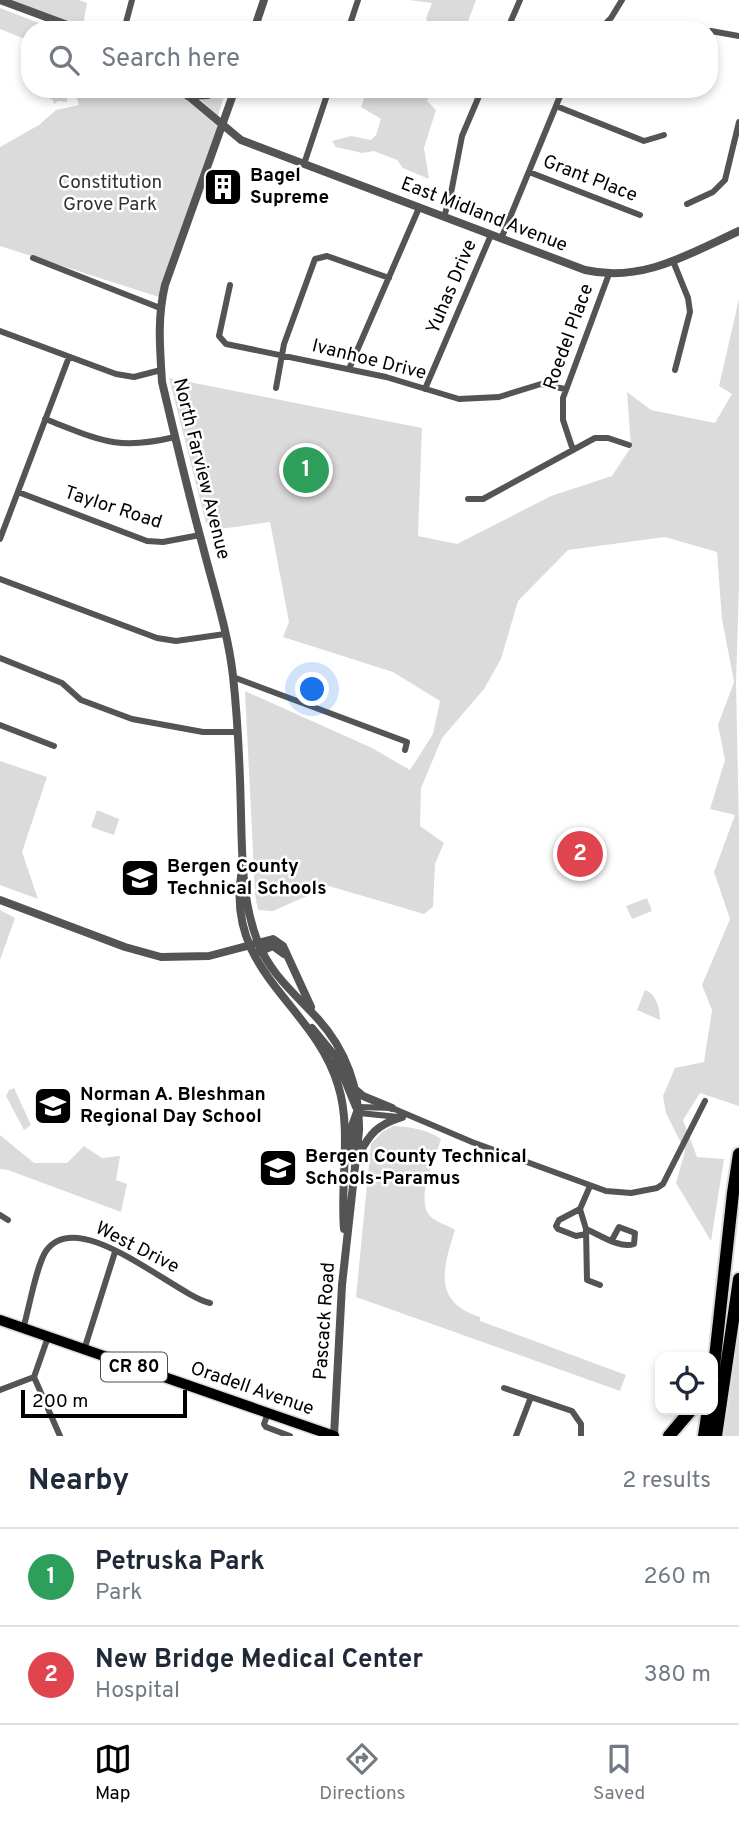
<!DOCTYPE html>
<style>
body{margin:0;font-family:Overpass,sans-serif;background:#f2f2f3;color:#1f2937}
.controls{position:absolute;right:21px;bottom:21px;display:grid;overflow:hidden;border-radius:14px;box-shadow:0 4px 10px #0003}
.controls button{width:63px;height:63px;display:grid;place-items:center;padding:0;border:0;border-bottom:2px solid #e0e1e3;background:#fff;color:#1f2937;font:35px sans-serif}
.scale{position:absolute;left:21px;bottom:18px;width:166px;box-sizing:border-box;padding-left:7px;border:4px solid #000;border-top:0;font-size:19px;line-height:24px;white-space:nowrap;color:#000;-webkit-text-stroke:5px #fff;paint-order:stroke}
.you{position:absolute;left:313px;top:690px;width:24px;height:24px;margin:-18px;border:5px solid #fff;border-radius:50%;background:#1a73e8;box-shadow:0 0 0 10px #1a73e833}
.badge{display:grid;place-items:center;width:46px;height:46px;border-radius:50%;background:#000;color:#fff;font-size:23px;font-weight:700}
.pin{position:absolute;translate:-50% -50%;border:4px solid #fff;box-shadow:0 2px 7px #0006}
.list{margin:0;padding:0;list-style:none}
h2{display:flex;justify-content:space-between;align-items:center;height:91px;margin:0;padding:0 28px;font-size:30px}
h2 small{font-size:23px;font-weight:400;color:#747a83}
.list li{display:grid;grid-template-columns:46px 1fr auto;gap:21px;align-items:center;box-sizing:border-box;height:98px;padding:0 28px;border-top:2px solid #e0e1e3}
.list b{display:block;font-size:26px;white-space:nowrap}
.list p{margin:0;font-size:23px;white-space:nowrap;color:#747a83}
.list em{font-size:23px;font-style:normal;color:#747a83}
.icon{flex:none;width:38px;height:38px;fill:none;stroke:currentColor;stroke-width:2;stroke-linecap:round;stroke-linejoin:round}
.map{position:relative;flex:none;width:739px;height:1436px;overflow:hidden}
.search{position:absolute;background:#fff;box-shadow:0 4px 10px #0003;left:21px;right:21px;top:21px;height:77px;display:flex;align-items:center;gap:18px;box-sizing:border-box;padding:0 24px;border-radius:28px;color:#747a83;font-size:26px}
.sheet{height:287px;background:#fff}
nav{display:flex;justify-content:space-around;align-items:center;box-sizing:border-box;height:98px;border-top:2px solid #e0e1e3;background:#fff;font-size:19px;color:#747a83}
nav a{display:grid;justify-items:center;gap:4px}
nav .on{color:#000}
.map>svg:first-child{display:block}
</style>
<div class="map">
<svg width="739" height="1436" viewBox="0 0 739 1436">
<rect width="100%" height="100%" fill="#fff"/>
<path fill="#dbdbdb" d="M10,0H79L87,3L83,26Z
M409,0H476L465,30H428L429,27L426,18L432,3Z
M0,8L57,30H30V44L27,40L0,29Z
M74,89H180L223,126L162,298L0,246V147L39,125L56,110L79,105Z
M367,89H434L427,101L436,110L424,148L429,179L403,168L397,160L374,151L362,153L336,147L332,141L351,136L371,140L376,135L381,119L361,107Z
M60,90L67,97V102L58,101L54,104L53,100L47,97L51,92Z
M225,93L218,116L200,99H209Z
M739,299V584L736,683L739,828V1106L700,1093L683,1120L697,1157L724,1159L711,1241L676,1183L685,1151L666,1113L663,1096L675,1068L704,1062L712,1010L702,985L730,919L714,872L735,815L710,809L725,760L718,725L734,682L722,619L717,552L665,537L568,550L518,601L501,659L484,689L442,738L421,788L420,826L444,843L435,864L433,907L424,914L329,886L273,911L258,910L255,894L245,691L372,748L410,770L433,734L440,701L393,672L283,637L289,622L270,522L220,529L206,523L169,378L422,428L418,536L457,544L551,496L612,476L631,447L627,392L651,410L715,423L732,394L719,386Z
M0,761L47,777L22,852L38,899L0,885Z
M97,810L119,819L114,835L91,827Z
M647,898L652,911L632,919L626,906Z
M0,910L15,918L0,960Z
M645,990C656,994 660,1008 660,1020L637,1010Z
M14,1088L31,1125L24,1130L6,1096L9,1090Z
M393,1126C411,1127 426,1129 441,1139C435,1160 414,1200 431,1217C438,1223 448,1225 455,1230C443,1268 432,1302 480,1317V1321L626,1375L620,1391L356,1297L371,1144L382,1132Z
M0,1135L34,1163H67L84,1146L102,1158L120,1156L116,1180L127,1184L121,1212L8,1170L0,1169Z
M739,1333V1436H724Z"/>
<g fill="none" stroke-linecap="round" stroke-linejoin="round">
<g stroke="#dbdbdb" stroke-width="13">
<path id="primary" d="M0,1320L334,1436"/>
</g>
<g stroke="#dbdbdb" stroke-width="16">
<path id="motorway" d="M713,1376L733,1193L739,1154
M669,1436L691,1410
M704,1436L708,1410
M716,1436L739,1279"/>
</g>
<path stroke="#545454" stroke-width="6" d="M124,30L132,0
M348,30L358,0
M507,30L520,0
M599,30L611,18L622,0
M711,31L739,36
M556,106L644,141L664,135
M304,164L329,89
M529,172L640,215
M687,204L713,192L725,180L739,122
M444,217L451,193L462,136L482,89
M501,239L563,89
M33,258L160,308
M673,261L688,298L690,312L675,370
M230,285L219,336L226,344L386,377L459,399L499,397L541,384L565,389
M0,331L116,374L134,377L161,370
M349,369L419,208
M276,388L284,344L315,259L327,256L389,278
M425,389L491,235
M45,419C100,440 116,451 175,437
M573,450L563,420V398L609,274
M18,492L147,541L163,542L200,535
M468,499H483L595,438H608L629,445
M0,539L69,357
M0,579L157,638L176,641L225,634
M0,658L62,683L81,700L132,719L203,732H238
M233,677L407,742L405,750
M0,725L54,746
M359,1107L392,1108L472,1142L606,1191L631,1193L657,1188L663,1184L705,1101
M359,1113L399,1117
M590,1186L580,1209L586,1229L587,1280L600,1285
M580,1209L559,1220L556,1226L558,1229L576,1236L586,1234
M0,1215L8,1220
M586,1229C600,1235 620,1249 634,1244L635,1233L619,1227L612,1240
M23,1329C29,1309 36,1266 46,1251C78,1204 175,1295 210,1303
M84,1350L115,1252
M34,1377L60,1436
M504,1388L572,1411L581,1424V1436
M0,1390L34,1377L48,1337
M268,1413L264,1424L266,1427L290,1436
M516,1436L531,1397"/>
<path stroke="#545454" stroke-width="8" d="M0,0L81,30
M254,30L264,0
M180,89L241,140L585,270C642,283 689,254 739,231
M235,89L165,285C157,319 160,348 162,382C175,437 188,492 203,547C214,590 228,632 233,676C238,722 240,768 241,814C242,856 242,900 257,940C269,973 295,994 318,1019C346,1050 360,1089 359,1131L342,1285L334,1436
M188,96L208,95L224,89
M241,876C227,973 314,1005 338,1085C352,1129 340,1183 344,1229
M0,900L125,947L161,957L209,956L273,939L283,946L311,1007
M256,953L273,946L284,954
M312,1028L335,1056L356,1107
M356,1090L363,1096L392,1108
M358,1156C370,1133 377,1125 402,1117
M348,1158L352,1126L358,1109"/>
<use href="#primary" stroke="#000" stroke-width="10"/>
<use href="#motorway" stroke="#000" stroke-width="12"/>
</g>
<defs>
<g id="building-square" transform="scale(2.0125)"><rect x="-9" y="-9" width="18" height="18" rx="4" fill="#000" stroke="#fff"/><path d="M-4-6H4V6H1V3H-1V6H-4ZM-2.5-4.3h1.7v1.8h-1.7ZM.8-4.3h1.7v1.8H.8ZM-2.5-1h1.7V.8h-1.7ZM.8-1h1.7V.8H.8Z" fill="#fff"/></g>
<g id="school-square" transform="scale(2.0125)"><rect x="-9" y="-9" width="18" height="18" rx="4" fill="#000" stroke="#fff"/><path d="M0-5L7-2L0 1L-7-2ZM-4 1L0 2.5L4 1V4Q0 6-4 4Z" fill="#fff"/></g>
</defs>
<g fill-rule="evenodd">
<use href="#building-square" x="223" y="187"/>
<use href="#school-square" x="140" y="878"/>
<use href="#school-square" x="53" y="1106"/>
<use href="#school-square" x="278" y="1168"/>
</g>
<g text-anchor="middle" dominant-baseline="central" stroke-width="5" stroke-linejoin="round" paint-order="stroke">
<rect fill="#fff" stroke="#4c4c4c" stroke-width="2" x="101" y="1352.5" width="66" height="29" rx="5"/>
<g font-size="18" font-weight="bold" fill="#000">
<text x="134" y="1367">CR 80</text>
</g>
<g font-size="19" font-weight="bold" fill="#000" stroke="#fff" text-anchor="start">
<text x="250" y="176">Bagel<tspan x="250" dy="22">Supreme</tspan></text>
<text x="167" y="867">Bergen County<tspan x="167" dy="22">Technical Schools</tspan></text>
<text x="80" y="1095">Norman A. Bleshman<tspan x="80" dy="22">Regional Day School</tspan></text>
<text x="305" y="1157">Bergen County Technical<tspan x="305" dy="22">Schools-Paramus</tspan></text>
</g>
<g font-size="19" fill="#000" stroke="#fff">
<text transform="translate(590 179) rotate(21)">Grant Place</text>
<text transform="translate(484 215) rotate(21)">East Midland Avenue</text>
<text transform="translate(452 287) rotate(-67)">Yuhas Drive</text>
<text transform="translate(569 337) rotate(-70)">Roedel Place</text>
<text transform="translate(369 360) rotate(14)">Ivanhoe Drive</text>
<text transform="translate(201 469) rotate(76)">North Farview Avenue</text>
<text transform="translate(113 508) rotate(18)">Taylor Road</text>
<text transform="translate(137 1248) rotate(27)">West Drive</text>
<text transform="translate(325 1321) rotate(-86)">Pascack Road</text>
<text transform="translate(252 1389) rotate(19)">Oradell Avenue</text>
</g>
<g font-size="19" fill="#323232" stroke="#fff">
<text x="110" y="183">Constitution<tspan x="110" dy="22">Grove Park</tspan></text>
</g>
</g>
</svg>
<div class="controls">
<button><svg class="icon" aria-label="locate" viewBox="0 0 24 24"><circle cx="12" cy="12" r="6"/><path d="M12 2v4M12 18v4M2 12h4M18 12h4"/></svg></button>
</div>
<div class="scale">200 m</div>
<div class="you"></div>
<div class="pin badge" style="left:306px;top:470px;background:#2e9e5b">1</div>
<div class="pin badge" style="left:580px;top:854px;background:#e0444e">2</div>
<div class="search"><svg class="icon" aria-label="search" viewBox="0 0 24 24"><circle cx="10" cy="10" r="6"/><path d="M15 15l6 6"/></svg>Search here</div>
</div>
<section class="sheet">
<h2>Nearby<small>2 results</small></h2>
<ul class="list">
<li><span class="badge" style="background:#2e9e5b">1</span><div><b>Petruska Park</b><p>Park</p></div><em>260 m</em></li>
<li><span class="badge" style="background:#e0444e">2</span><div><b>New Bridge Medical Center</b><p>Hospital</p></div><em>380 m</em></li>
</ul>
</section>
<nav>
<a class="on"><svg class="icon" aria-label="map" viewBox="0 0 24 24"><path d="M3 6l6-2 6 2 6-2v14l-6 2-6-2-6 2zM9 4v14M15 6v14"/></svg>Map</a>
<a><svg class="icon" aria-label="directions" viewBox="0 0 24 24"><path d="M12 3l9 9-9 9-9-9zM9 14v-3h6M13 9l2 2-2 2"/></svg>Directions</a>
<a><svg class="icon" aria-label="saved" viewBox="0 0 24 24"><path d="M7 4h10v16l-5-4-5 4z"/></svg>Saved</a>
</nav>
